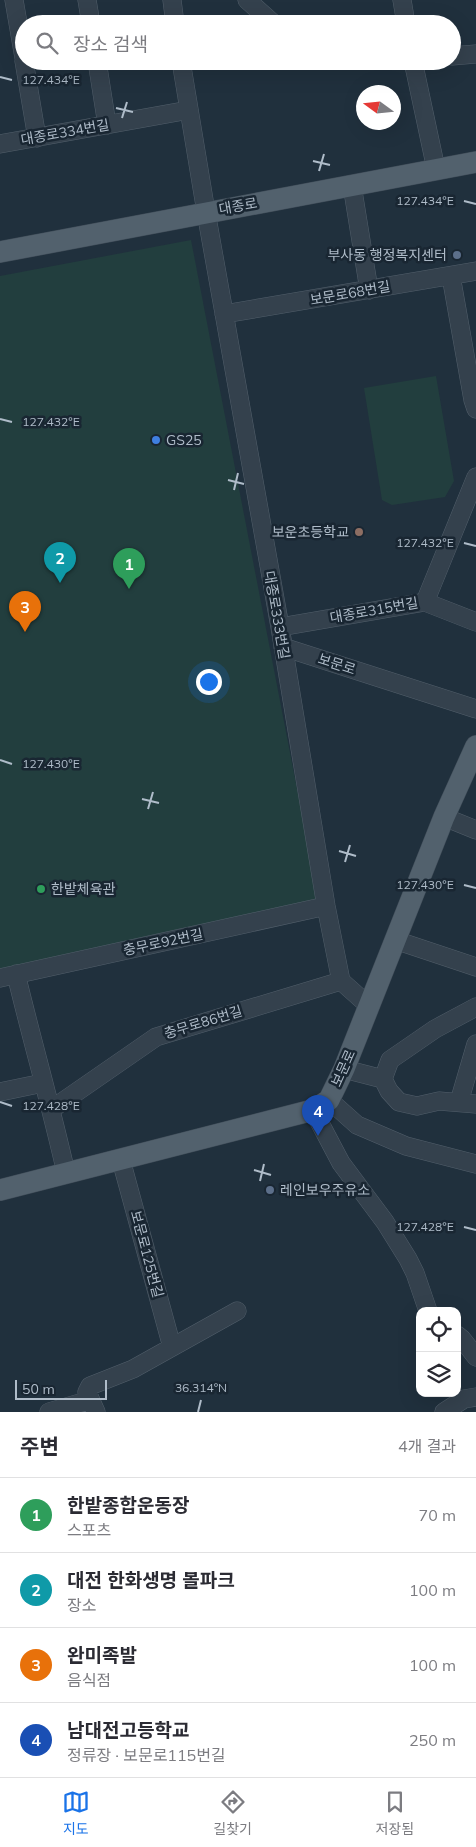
<!DOCTYPE html>
<html lang="ko">
<meta charset="utf-8">
<style>
body{margin:0;font-family:Mulish,"Noto Sans KR",sans-serif;background:#f7f7f7;color:#2b2b33}
.controls{position:absolute;right:15px;bottom:15px;display:grid;overflow:hidden;border-radius:10px;box-shadow:0 5px 20px #0002}
.controls button{width:45px;height:45px;display:grid;place-items:center;padding:0;border:0;border-bottom:1px solid #e1e1e2;background:#fff;color:#2b2b33;font:25px sans-serif}
.compass{position:absolute;left:356px;top:85px;width:45px;height:45px;border-radius:50%;background:#fff;box-shadow:0 5px 20px #0002;rotate:285deg}
.scale{position:absolute;left:15px;bottom:12px;width:92px;box-sizing:border-box;padding-left:5px;border:2px solid #afbcc9;border-top:0;font-size:14px;line-height:18px;white-space:nowrap;color:#afbcc9;-webkit-text-stroke:4px #192632;paint-order:stroke}
.you{position:absolute;left:208px;top:681px;width:18px;height:18px;margin:-12px;border:4px solid #fff;border-radius:50%;background:#1a73e8;box-shadow:0 0 0 8px #1a73e833}
.badge{display:grid;place-items:center;width:32px;height:32px;border-radius:50%;background:#1a73e8;color:#fff;font-size:16px;font-weight:700}
.pin{position:absolute;translate:-50% -41px;filter:drop-shadow(0 1px 2px #0008)}
.pin::after{content:'';position:absolute;top:26px;width:18px;height:15px;background:inherit;clip-path:polygon(0 0,100% 0,50% 100%)}
.list{margin:0;padding:0;list-style:none}
h2{display:flex;justify-content:space-between;align-items:center;height:65px;margin:0;padding:0 20px;font-size:21px}
h2 small{font-size:16px;font-weight:400;color:#7c7c81}
.list li{display:grid;grid-template-columns:32px 1fr auto;gap:15px;align-items:center;box-sizing:border-box;height:75px;padding:0 20px;border-top:1px solid #e1e1e2}
.list b{display:block;font-size:19px;white-space:nowrap}
.list p{margin:0;font-size:16px;white-space:nowrap;color:#7c7c81}
.list em{font-size:16px;font-style:normal;color:#7c7c81}
.icon{flex:none;width:28px;height:28px;fill:none;stroke:currentColor;stroke-width:2;stroke-linecap:round;stroke-linejoin:round}
.map{position:relative;flex:none;width:476px;height:1412px;overflow:hidden}
.search{position:absolute;background:#fff;box-shadow:0 5px 20px #0002;left:15px;right:15px;top:15px;height:55px;display:flex;align-items:center;gap:12px;box-sizing:border-box;padding:0 18px;border-radius:28px;color:#7c7c81;font-size:19px}
.sheet{height:365px;background:#fff}
nav{display:flex;justify-content:space-around;align-items:center;box-sizing:border-box;height:70px;border-top:1px solid #e1e1e2;background:#fff;font-size:14px;color:#7c7c81}
nav a{display:grid;justify-items:center;gap:2px}
nav .on{color:#1a73e8}
.map>svg:first-child{display:block}
</style>
<div class="map">
<svg width="476" height="1412" viewBox="0 0 476 1412">
<rect width="100%" height="100%" fill="#20303d"/>
<path fill="#223e3e" d="M191,240L319,903L0,972V276Z
M436,376L454,481L445,497L392,505L382,500L364,388Z"/>
<g fill="none" stroke-linecap="round" stroke-linejoin="round">
<g stroke="#525f6b" stroke-width="19">
<path id="minor" d="M14,0L24,58
M87,0L91,24
M172,0L175,24
M247,0L274,24
M402,0L406,24
M452,56L476,54
M24,61L37,138
M97,61L107,125
M181,61L206,212L280,627L326,906L341,981L369,1006
M413,61L436,169
M0,144L189,110
M352,185L369,290
M451,276L473,400L476,409
M224,314L476,271
M425,602L476,622
M280,627L425,602L476,477
M283,647L476,709
M444,817L476,830
M395,940L476,967
M16,974C32,1041 51,1106 66,1173
M0,978L326,906
M344,1069L383,1079L389,1091L399,1102L417,1106L439,1101L476,1104
M383,1079L390,1060L435,1029L476,1007
M0,1092L43,1083
M329,1100L357,1125L406,1146L476,1164
M459,1102L476,1044
M52,1109L156,1037L341,981
M313,1110L341,1163L385,1222L408,1259L415,1273L428,1311
M121,1160L172,1347
M457,1335L462,1339L476,1357
M49,1412L90,1400
M96,1412L87,1392L90,1386L133,1369L237,1311
M444,1412L464,1399L476,1397"/>
</g>
<g stroke="#404d59" stroke-width="22">
<path id="major" d="M0,252L476,162
M0,1190L313,1110L329,1100L344,1069L444,817L476,746"/>
</g>
<use href="#minor" stroke="#34414d" stroke-width="18"/>
<use href="#major" stroke="#52616d" stroke-width="21"/>
</g>
<path fill="none" stroke="#afbcc9" stroke-width="2" d="M0,77L12,80M116,108L133,112M122,118L127,102M313,161L330,165M319,171L324,154M464,201L476,204M0,419L12,422M228,480L244,484M234,490L238,473M464,543L476,546M0,760L12,764M142,799L159,803M148,809L153,792M339,851L356,856M345,862L350,845M464,885L476,888M0,1102L12,1106M254,1170L271,1175M260,1181L264,1164M464,1227L476,1230M198,1412L201,1400"/>
<g fill="#5c6f8a" stroke="#192632" stroke-width="2">
<circle cx="457" cy="255" r="5"/>
<circle cx="270" cy="1190" r="5"/>
</g>
<circle fill="#3f7fe0" stroke="#192632" stroke-width="2" cx="156" cy="440" r="5"/>
<circle fill="#8d6e63" stroke="#192632" stroke-width="2" cx="359" cy="532" r="5"/>
<circle fill="#2e9e5b" stroke="#192632" stroke-width="2" cx="41" cy="889" r="5"/>
<g text-anchor="middle" dominant-baseline="central" stroke-width="5" stroke-linejoin="round" paint-order="stroke">
<g font-size="14" fill="#afbcc9" stroke="#192632">
<text transform="translate(65 132) rotate(-10)">대종로334번길</text>
<text transform="translate(238 206) rotate(-10)">대종로</text>
<text transform="translate(350 293) rotate(-10)">보문로68번길</text>
<text transform="translate(374 610) rotate(-10)">대종로315번길</text>
<text transform="translate(277 615) rotate(80)">대종로333번길</text>
<text transform="translate(337 664) rotate(18)">보문로</text>
<text transform="translate(163 942) rotate(-12)">충무로92번길</text>
<text transform="translate(203 1022) rotate(-17)">충무로86번길</text>
<text transform="translate(343 1068) rotate(-66)">보문로</text>
<text transform="translate(147 1254) rotate(75)">보문로125번길</text>
</g>
<g font-size="14" fill="#afbcc9" stroke="#192632" text-anchor="start">
<text x="447" y="255" text-anchor="end">부사동 행정복지센터</text>
<text x="166" y="440">GS25</text>
<text x="349" y="532" text-anchor="end">보운초등학교</text>
<text x="51" y="889">한밭체육관</text>
<text x="280" y="1190">레인보우주유소</text>
</g>
</g>
<g font-size="12" text-anchor="middle" fill="#afbcc9" stroke="#192632" stroke-width="5" stroke-linejoin="round" paint-order="stroke">
<text x="51" y="84">127.434°E</text>
<text x="425" y="205">127.434°E</text>
<text x="51" y="426">127.432°E</text>
<text x="425" y="547">127.432°E</text>
<text x="51" y="768">127.430°E</text>
<text x="425" y="889">127.430°E</text>
<text x="51" y="1110">127.428°E</text>
<text x="425" y="1231">127.428°E</text>
<text x="201" y="1392">36.314°N</text>
</g>
</svg>
<div class="controls">
<button><svg class="icon" aria-label="locate" viewBox="0 0 24 24"><circle cx="12" cy="12" r="6"/><path d="M12 2v4M12 18v4M2 12h4M18 12h4"/></svg></button>
<button><svg class="icon" aria-label="layers" viewBox="0 0 24 24"><path d="M12 4l9 5-9 5-9-5zM3 14l9 5 9-5"/></svg></button>
</div>
<svg class="compass" viewBox="-18 -18 36 36"><path d="M0-13l5 13h-10z" fill="#e53935"/><path d="M0 13l5-13h-10z" fill="#7c7c81"/></svg>
<div class="scale">50 m</div>
<div class="you"></div>
<div class="pin badge" style="left:129px;top:589px;background:#2e9e5b">1</div>
<div class="pin badge" style="left:60px;top:583px;background:#0f9aa8">2</div>
<div class="pin badge" style="left:25px;top:632px;background:#e8710a">3</div>
<div class="pin badge" style="left:318px;top:1136px;background:#1a4fb4">4</div>
<div class="search"><svg class="icon" aria-label="search" viewBox="0 0 24 24"><circle cx="10" cy="10" r="6"/><path d="M15 15l6 6"/></svg>장소 검색</div>
</div>
<section class="sheet">
<h2>주변<small>4개 결과</small></h2>
<ul class="list">
<li><span class="badge" style="background:#2e9e5b">1</span><div><b>한밭종합운동장</b><p>스포츠</p></div><em>70 m</em></li>
<li><span class="badge" style="background:#0f9aa8">2</span><div><b>대전 한화생명 볼파크</b><p>장소</p></div><em>100 m</em></li>
<li><span class="badge" style="background:#e8710a">3</span><div><b>완미족발</b><p>음식점</p></div><em>100 m</em></li>
<li><span class="badge" style="background:#1a4fb4">4</span><div><b>남대전고등학교</b><p>정류장 · 보문로115번길</p></div><em>250 m</em></li>
</ul>
</section>
<nav>
<a class="on"><svg class="icon" aria-label="map" viewBox="0 0 24 24"><path d="M3 6l6-2 6 2 6-2v14l-6 2-6-2-6 2zM9 4v14M15 6v14"/></svg>지도</a>
<a><svg class="icon" aria-label="directions" viewBox="0 0 24 24"><path d="M12 3l9 9-9 9-9-9zM9 14v-3h6M13 9l2 2-2 2"/></svg>길찾기</a>
<a><svg class="icon" aria-label="saved" viewBox="0 0 24 24"><path d="M7 4h10v16l-5-4-5 4z"/></svg>저장됨</a>
</nav>
